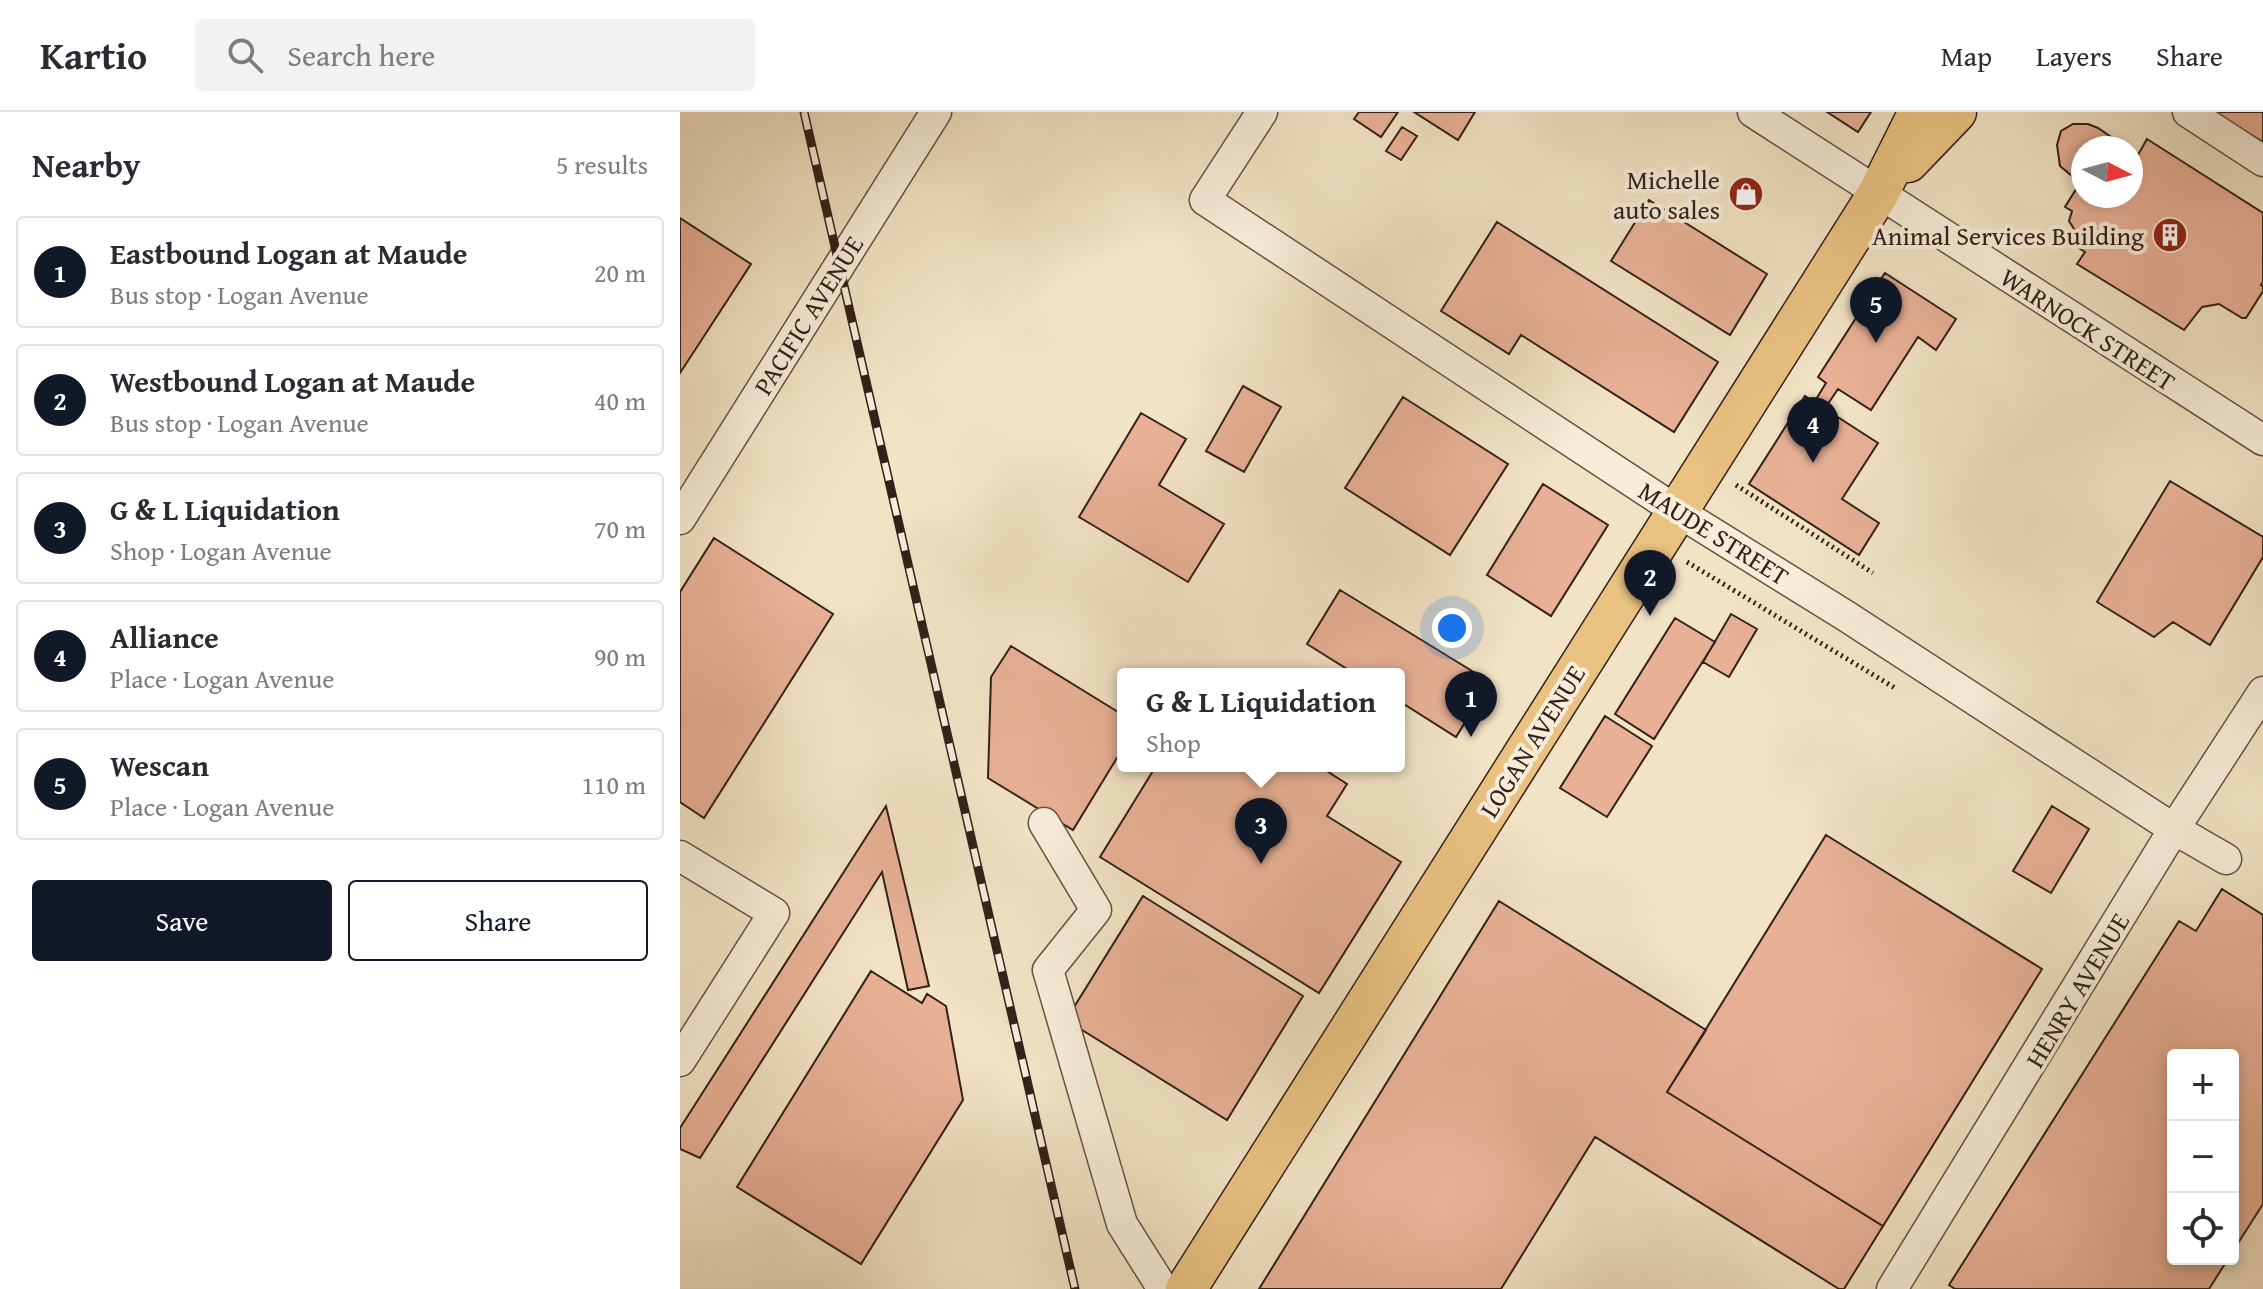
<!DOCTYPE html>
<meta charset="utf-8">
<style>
body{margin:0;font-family:"Gentium Book Plus",serif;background:#f2f2f3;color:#2b2b33}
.controls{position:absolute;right:24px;bottom:24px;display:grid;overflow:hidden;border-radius:8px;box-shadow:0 4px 12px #0003}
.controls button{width:72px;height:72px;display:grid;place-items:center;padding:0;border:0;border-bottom:2px solid #e1e1e2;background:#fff;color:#2b2b33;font:40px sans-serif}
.compass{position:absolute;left:1391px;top:24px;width:72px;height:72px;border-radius:50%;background:#fff;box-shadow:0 4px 12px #0003;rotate:96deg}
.you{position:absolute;left:772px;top:516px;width:28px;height:28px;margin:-20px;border:6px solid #fff;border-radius:50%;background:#1a73e8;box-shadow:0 0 0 12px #1a73e833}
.badge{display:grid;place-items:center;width:52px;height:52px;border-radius:50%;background:#111827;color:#fff;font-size:26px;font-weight:700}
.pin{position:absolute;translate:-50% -66px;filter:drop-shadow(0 2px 4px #0008)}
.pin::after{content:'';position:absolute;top:42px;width:28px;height:24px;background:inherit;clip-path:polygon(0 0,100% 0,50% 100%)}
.popup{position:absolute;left:437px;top:556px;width:288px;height:104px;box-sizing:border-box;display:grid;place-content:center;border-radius:8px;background:#fff;filter:drop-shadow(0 2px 6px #0005);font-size:26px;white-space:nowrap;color:#7c7c81}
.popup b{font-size:30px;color:#2b2b33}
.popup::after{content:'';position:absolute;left:50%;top:100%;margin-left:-16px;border:16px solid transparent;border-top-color:#fff}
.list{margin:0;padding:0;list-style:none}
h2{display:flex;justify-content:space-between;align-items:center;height:104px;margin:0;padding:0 32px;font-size:34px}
h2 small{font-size:26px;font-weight:400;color:#7c7c81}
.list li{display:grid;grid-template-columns:52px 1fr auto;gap:24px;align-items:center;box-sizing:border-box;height:112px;margin:0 16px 16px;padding:0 16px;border:2px solid #e1e1e2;border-radius:8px}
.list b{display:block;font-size:30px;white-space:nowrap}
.list p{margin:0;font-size:26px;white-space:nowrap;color:#7c7c81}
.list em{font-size:26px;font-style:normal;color:#7c7c81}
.actions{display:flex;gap:16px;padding:24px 32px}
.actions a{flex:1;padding:18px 0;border:2px solid #111827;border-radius:8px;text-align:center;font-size:28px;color:#111827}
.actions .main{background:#111827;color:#fff}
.icon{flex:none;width:44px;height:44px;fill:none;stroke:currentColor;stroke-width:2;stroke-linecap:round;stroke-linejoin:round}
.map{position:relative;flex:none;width:1583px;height:1177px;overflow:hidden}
header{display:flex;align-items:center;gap:48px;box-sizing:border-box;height:112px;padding:0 40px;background:#fff;border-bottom:2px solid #e1e1e2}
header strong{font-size:38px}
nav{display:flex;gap:44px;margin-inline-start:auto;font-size:28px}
.search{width:560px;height:72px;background:#f2f2f3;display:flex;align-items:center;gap:20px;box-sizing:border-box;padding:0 28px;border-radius:8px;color:#7c7c81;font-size:30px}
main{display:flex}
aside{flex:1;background:#fff}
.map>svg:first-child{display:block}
</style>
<header>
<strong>Kartio</strong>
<div class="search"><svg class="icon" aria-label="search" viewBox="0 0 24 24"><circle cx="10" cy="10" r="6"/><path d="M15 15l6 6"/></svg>Search here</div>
<nav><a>Map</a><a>Layers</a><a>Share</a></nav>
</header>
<main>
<aside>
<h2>Nearby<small>5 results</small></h2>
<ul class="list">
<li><span class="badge">1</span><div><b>Eastbound Logan at Maude</b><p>Bus stop · Logan Avenue</p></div><em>20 m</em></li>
<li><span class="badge">2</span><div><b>Westbound Logan at Maude</b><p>Bus stop · Logan Avenue</p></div><em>40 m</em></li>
<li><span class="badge">3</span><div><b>G &amp; L Liquidation</b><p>Shop · Logan Avenue</p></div><em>70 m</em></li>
<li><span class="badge">4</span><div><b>Alliance</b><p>Place · Logan Avenue</p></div><em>90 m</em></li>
<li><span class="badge">5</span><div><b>Wescan</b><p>Place · Logan Avenue</p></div><em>110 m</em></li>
</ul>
<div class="actions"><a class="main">Save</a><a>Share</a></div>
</aside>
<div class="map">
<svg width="1583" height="1177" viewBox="0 0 1583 1177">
<rect width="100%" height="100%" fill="#f2e3c5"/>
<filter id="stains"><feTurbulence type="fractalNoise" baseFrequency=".0025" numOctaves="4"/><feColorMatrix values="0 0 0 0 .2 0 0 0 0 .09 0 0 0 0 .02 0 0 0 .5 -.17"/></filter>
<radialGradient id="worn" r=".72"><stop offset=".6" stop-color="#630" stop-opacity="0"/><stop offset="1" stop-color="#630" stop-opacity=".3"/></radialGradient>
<path fill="#e8b196" stroke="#332019" stroke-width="2" d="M679,0H718L701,25L674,7Z
M734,0H795L778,28Z
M1147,0H1191L1178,20Z
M1533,0H1583V30Z
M1393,12H1408L1418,16L1447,36H1403V65L1392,64L1380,54L1377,33L1381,19Z
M722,15L737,24L721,48L706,39Z
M1467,27L1583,101V170L1581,173L1583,174V179L1566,206H1562L1539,192L1522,195L1504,218L1397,152L1405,140L1394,133L1399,125L1389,109L1392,99L1385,95L1403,66V84H1451V39L1458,43Z
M969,88L1087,162L1050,223L931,149Z
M0,106L71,152L0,261Z
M817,110L1038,250L994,320L841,223L829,242L761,199Z
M1205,161L1276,207L1256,238L1238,225L1191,298L1158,277L1145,296L1135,289L1146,271L1138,265Z
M563,274L601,295L564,360L526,339Z
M1125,284L1198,331L1162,387L1199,411L1179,443L1069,372Z
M723,285L828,352L770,443L665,376Z
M461,301L506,327L479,373L544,412L508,470L399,405Z
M1490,369L1583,425V445L1530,533L1493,510L1474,525L1417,490Z
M863,372L928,413L871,504L807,463Z
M34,426L153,502L24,706L0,690V480Z
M660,478L810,570L776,625L719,589V562H675L627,532Z
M1051,502L1077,517L1049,565L1023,550Z
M995,506L1035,530L974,627L935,602Z
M331,534L443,603V636L393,718L308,666L311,565Z
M925,604L972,634L927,705L880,676Z
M476,654H639L667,672L647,704L721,750L639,881L420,745Z
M206,694L249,874L228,878L202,760L20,1046L0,1037V1016Z
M1372,694L1409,717L1371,781L1333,759Z
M1146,723L1362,857L1203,1114L987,980Z
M1542,777L1583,803V1092L1553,1139V943H1493V1147H1548L1529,1177H1275L1269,1173L1499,809L1516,819Z
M463,784L623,884L547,1008L386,908Z
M819,789L1026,918L987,980L1203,1114L1164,1177H1159L915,1025L821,1177H579Z
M191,859L242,891L247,882L266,894L283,988L181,1152L57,1075Z"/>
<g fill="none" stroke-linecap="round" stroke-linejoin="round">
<g stroke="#635144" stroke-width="33">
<path id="minor" d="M582,0L525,88L997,399L1166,504L1494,717L1546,747
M1073,0L1583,328
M1508,0L1583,49
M0,407L256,0
M364,711L416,798L368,858L442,1112L483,1177
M0,744L94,801L0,949
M1212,1177L1494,717L1583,580"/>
</g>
<g stroke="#332019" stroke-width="43">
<path id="major" d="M1228,50L1276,0
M506,1177L1198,82L1239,0"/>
</g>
<path stroke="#332019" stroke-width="5" stroke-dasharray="2 4" stroke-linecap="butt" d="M1056,373L1193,461
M1007,450L1215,576"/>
<use href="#minor" stroke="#f7edd9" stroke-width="30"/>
<use href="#major" stroke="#e9c282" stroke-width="40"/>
<g stroke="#332019" stroke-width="9">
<path id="rail" d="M124,0L395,1177"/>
</g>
<use href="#rail" stroke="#f7edd9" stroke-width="6" stroke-dasharray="18" stroke-linecap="butt"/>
</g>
<defs>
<g id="shop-disc" transform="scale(1.8)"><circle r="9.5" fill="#8f2418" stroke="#f7edd9"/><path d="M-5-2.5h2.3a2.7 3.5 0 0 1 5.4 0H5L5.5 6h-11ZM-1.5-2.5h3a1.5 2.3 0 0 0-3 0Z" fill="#fff"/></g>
<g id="building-disc" transform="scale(1.8)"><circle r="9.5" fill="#8f2418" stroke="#f7edd9"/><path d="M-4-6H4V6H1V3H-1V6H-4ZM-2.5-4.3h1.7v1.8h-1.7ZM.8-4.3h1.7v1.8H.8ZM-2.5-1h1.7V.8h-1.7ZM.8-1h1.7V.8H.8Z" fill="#fff"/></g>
</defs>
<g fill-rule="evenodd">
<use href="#shop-disc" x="1066" y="82"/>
<use href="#building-disc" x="1490" y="123"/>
</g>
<g text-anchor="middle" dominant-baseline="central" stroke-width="8" stroke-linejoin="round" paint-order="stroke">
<g font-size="26" fill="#332019" stroke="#f7edd9" text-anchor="end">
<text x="1040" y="67">Michelle<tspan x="1040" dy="30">auto sales</tspan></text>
<text x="1464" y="123">Animal Services Building</text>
</g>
<g font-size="26" fill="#332019" stroke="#f7edd9">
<text transform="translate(128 203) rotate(-58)">PACIFIC AVENUE</text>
<text transform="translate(1408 217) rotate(33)">WARNOCK STREET</text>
<text transform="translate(1034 421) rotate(32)">MAUDE STREET</text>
<text transform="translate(852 629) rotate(-58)">LOGAN AVENUE</text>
<text transform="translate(1397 878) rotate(-59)">HENRY AVENUE</text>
</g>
</g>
<rect width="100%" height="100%" filter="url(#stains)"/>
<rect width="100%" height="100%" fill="url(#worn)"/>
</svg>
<div class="controls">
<button>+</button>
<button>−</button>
<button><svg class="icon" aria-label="locate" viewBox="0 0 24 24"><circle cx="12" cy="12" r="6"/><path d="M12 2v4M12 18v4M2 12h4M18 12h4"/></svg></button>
</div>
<svg class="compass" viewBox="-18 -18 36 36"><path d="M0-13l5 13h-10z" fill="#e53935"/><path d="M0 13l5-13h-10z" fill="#7c7c81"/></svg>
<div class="you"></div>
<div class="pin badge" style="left:791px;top:625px">1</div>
<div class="pin badge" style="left:970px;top:504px">2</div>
<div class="pin badge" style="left:581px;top:752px">3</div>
<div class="popup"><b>G &amp; L Liquidation</b>Shop</div>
<div class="pin badge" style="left:1133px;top:351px">4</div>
<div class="pin badge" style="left:1196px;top:231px">5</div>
</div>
</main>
